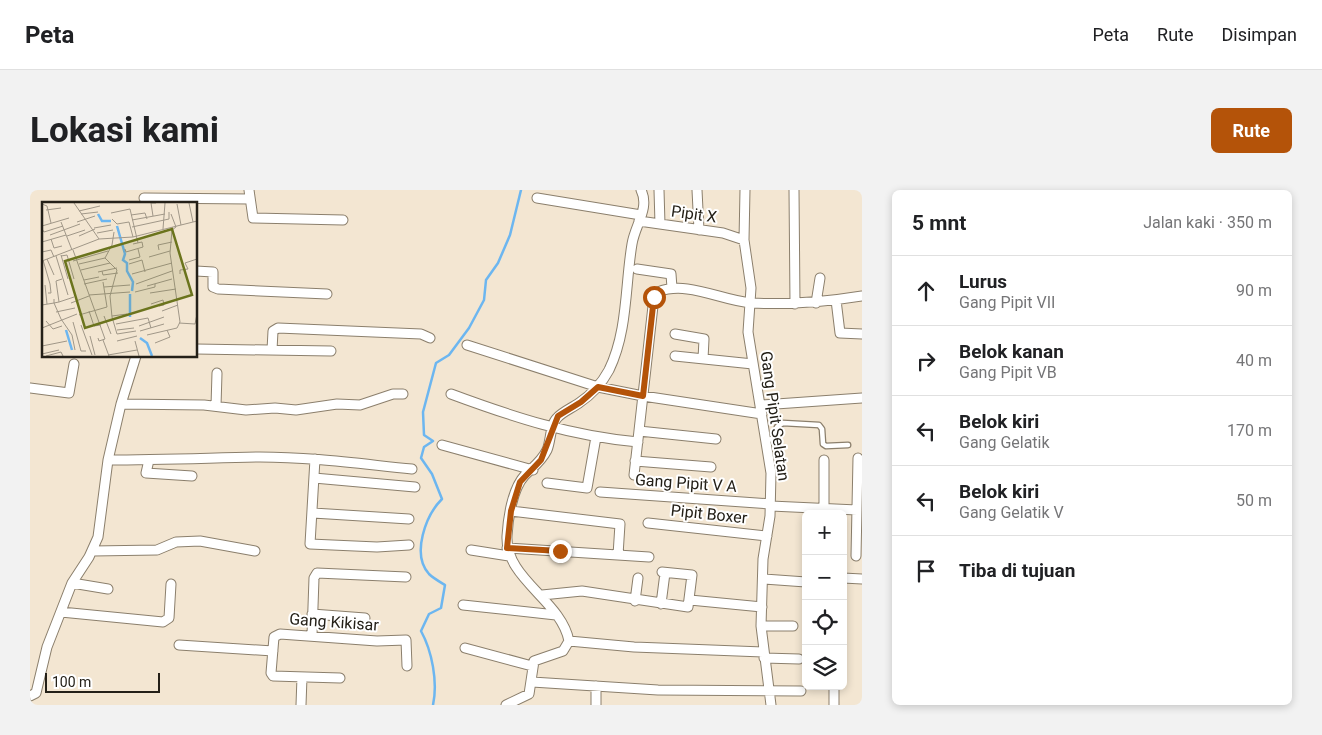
<!DOCTYPE html>
<html lang="id">
<meta charset="utf-8">
<style>
body{margin:0;font-family:Roboto,sans-serif;background:#f2f2f2;color:#202124}
.controls{position:absolute;right:15px;bottom:15px;display:grid;overflow:hidden;border-radius:8px;box-shadow:0 2px 8px #0003}
.controls button{width:45px;height:45px;display:grid;place-items:center;padding:0;border:0;border-bottom:1px solid #e0e0e0;background:#fff;color:#202124;font:25px sans-serif}
.scale{position:absolute;left:15px;bottom:12px;width:115px;box-sizing:border-box;padding-left:5px;border:2px solid #242018;border-top:0;font-size:14px;line-height:18px;white-space:nowrap;color:#242018;-webkit-text-stroke:4px #fff;paint-order:stroke}
.stop{position:absolute;width:15px;height:15px;margin:-11px;border:4px solid #b45309;border-radius:50%;background:#fff}
.stop.end{background:#b45309;border-color:#fff;box-shadow:0 1px 5px #0008}
.list{margin:0;padding:0;list-style:none}
h2{display:flex;justify-content:space-between;align-items:center;height:65px;margin:0;padding:0 20px;font-size:21px}
h2 small{font-size:16px;font-weight:400;color:#757577}
.list li{display:grid;grid-template-columns:32px 1fr auto;gap:15px;align-items:center;box-sizing:border-box;height:70px;padding:0 20px;border-top:1px solid #e0e0e0}
.list b{display:block;font-size:19px;white-space:nowrap}
.list p{margin:0;font-size:16px;white-space:nowrap;color:#757577}
.list em{font-size:16px;font-style:normal;color:#757577}
.icon{flex:none;width:28px;height:28px;fill:none;stroke:currentColor;stroke-width:2;stroke-linecap:round;stroke-linejoin:round}
.map{position:relative;flex:none;width:832px;height:515px;overflow:hidden;border-radius:8px}
header{display:flex;align-items:center;gap:30px;box-sizing:border-box;height:70px;padding:0 25px;background:#fff;border-bottom:1px solid #e0e0e0}
header strong{font-size:24px}
nav{display:flex;gap:28px;margin-inline-start:auto;font-size:18px}
.intro{display:flex;align-items:center;justify-content:space-between;box-sizing:border-box;height:120px;padding:0 30px}
h1{margin:0;font-size:35px}
.button{padding:12px 22px;border-radius:8px;background:#b45309;color:#fff;font-size:18px;font-weight:700}
main{display:flex;gap:30px;padding:0 30px}
aside{flex:1;background:#fff;border-radius:8px;box-shadow:0 2px 8px #0003}
.map>svg:first-child{display:block}
</style>
<header>
<strong>Peta</strong>
<nav><a>Peta</a><a>Rute</a><a>Disimpan</a></nav>
</header>
<div class="intro"><h1>Lokasi kami</h1><a class="button">Rute</a></div>
<main>
<div class="map">
<svg width="832" height="515" viewBox="0 0 832 515">
<rect width="100%" height="100%" fill="#f3e6d2"/>
<g fill="none" stroke-linecap="round" stroke-linejoin="round">
<path stroke="#6cb6f0" stroke-width="2.5" d="M403,515C408,492 402,461 391,441L399,424L411,418L415,395C410,392 403,388 399,384C381,364 396,325 412,309L402,284L391,268L394,257L403,251L394,245L393,222L406,173L419,165L439,138L454,110L456,90L468,73L480,45L491,0"/>
<g stroke="#8b7f6c" stroke-width="7">
<path id="service" d="M736,250L743,249L747,237L753,233L789,235L792,239L793,254L796,256L818,255"/>
</g>
<g stroke="#8b7f6c" stroke-width="11">
<path id="minor" d="M219,0L223,28L313,30
M629,0L630,34
M667,0L669,40
M715,0L714,50L721,98L718,142L741,283L740,326L733,369L731,436L741,515
M764,0L765,114
M114,8L220,9
M507,8L611,25
M609,31L693,43L714,50
M607,79L641,84L642,98
M166,81L183,82V97L188,99L297,104
M806,110L810,143L832,144
M786,113L790,88
M645,144L674,149L673,169
M437,155L568,197L613,206L732,224
M166,159L301,161
M242,160L243,141L248,138L391,144L400,148
M645,166L723,174
M0,198L39,203L44,174
M421,204C483,227 541,246 608,252
M91,214L174,215L216,220L245,218L266,220L307,214L330,215L363,204H373
M731,215L832,208
M186,216L187,183
M609,241L686,249
M412,255L503,280
M285,269L280,354L347,357L379,355
M78,270C129,270 179,268 230,267C281,267 331,274 382,279
M119,270L116,283L162,286
M605,271L681,277
M604,285L624,107L628,102C657,90 692,111 722,113C759,115 795,112 832,106
M284,288L385,297
M517,293L557,298L566,247
M570,302L741,314
M741,316L827,320
M481,321L590,334L588,365
M283,323L379,329
M794,324V270
M618,333L737,346
M477,358L619,367
M441,360L479,366
M63,361L127,360L146,352L170,351L225,361
M826,366L828,268
M813,388L832,389
M734,389L776,392
M42,393L78,399
M512,405L552,401L658,417L662,385L632,382
M660,410L732,417
M605,411L608,388
M631,414L635,383
M433,415L526,425
M31,422L133,432L139,428L141,394
M282,424L335,428
M731,436H763
M282,445L284,388L287,383L376,387
M539,451L604,457L733,462
M149,455L243,461
M435,458L502,476
M734,468L769,469
M310,488L243,486L241,483L244,447L250,444L347,451L376,450L377,476
M502,492L628,500L771,501
M566,496V515
M0,506L6,503L17,457L42,393L59,367L68,347L78,270L91,214L106,166
M271,515L272,487
M476,515L499,504L504,471L533,461L539,451C531,410 475,389 477,346C478,329 482,299 495,285C503,277 511,272 517,260C521,251 520,235 527,228C532,222 542,218 549,213C561,205 572,193 579,180C598,141 595,95 602,54C605,35 620,18 611,0
M804,515V496"/>
</g>
<use href="#service" stroke="#fff" stroke-width="4.5"/>
<use href="#minor" stroke="#fff" stroke-width="9"/>
</g>
<g fill="none" stroke-linecap="round" stroke-linejoin="round">
<path stroke="#b45309" stroke-width="6" d="M530,361L477,358L481,321L490,292L511,270L528,226L551,212L568,197L613,206L624,107"/>
</g>
<g text-anchor="middle" dominant-baseline="central" stroke-width="4" stroke-linejoin="round" paint-order="stroke">
<g font-size="16" fill="#242018" stroke="#fff">
<text transform="translate(664 24) rotate(8)">Pipit X</text>
<text transform="translate(745 226) rotate(82)">Gang Pipit Selatan</text>
<text transform="translate(656 293) rotate(4)">Gang Pipit V A</text>
<text transform="translate(679 324) rotate(6)">Pipit Boxer</text>
<text transform="translate(304 432) rotate(4)">Gang Kikisar</text>
</g>
</g>
<g transform="translate(12 12)">
<rect width="155" height="155" fill="#f3e6d2"/>
<path fill="none" stroke="#6cb6f0" stroke-width="2.5" d="M56,12L60,19H69M75,24L83,52L81,58L85,61V69L91,80L90,89M88,115V92M24,128L30,148M98,136L105,141L110,154"/>
<path fill="none" stroke="#a09788" stroke-width="1" d="M32,1L57,37M147,1L151,20M0,2L5,4L9,21M135,2L139,23M4,8L19,6M37,9L58,4M69,11L88,7L96,41M39,12L56,10M89,13L103,11L105,17M111,14L109,1H114M70,17L75,22L87,20L91,35M90,18L123,12M19,20L30,48M35,20L53,14M0,24L27,16M90,25L127,17V10M52,26L69,23M0,27L2,30L21,24M121,27L123,1M72,30L70,43L63,56L75,68L68,94L70,115L75,132L94,129M55,31L71,28M8,33L38,22M25,34L43,28M37,34L53,27M9,37L12,46L20,44M0,40L24,33M83,47L84,50L101,45L100,40L91,42M31,48L63,137L57,139L56,136M117,48L116,43L130,40M0,50L9,48L12,55M19,53L26,77M14,54L26,93M19,54L25,53L32,77M107,55L128,49M5,57L12,73M1,58L8,82L9,91H6M87,58L98,55L96,47M0,59L57,37L91,35L155,19M31,59L66,49M37,62L63,56M87,62L100,58L103,70M39,68L68,61M60,69L61,73L76,71M56,70L75,66M90,72L130,61M138,72V68L146,67L143,61L155,57M42,78L57,75M42,82L65,77M94,82L130,69M3,83L5,102M105,84L130,77M62,85L88,83M93,90L113,85V82M108,91L134,87M47,93L88,90M17,100L32,95M29,101L47,94M109,102L121,98L122,103L117,104M0,103L12,101V97M47,109L52,124L59,123M120,109L136,103M14,110L33,106M37,113L65,105L61,80M62,114L69,132M70,114L85,112M19,117L12,101L17,100L14,79L20,77M19,117L30,133L33,148M4,119L11,127L20,124M31,120L39,149H44M137,121L153,122L155,112M74,122L106,116L109,126M39,123L50,153M97,124L122,115M0,126L35,112M75,128L92,126M98,129L122,122M105,133L135,126L138,120L128,51L130,28L134,25L129,12M48,134L53,153M61,138L67,154M75,139L95,134M93,139L97,154M113,141L128,135L125,128M0,144L25,139M0,152L17,148M66,153L95,148M4,154L19,150L21,154"/>
<path fill="#6b741d" fill-opacity="0.15" stroke="#6b741d" stroke-width="2.5" d="M130,27L150,93L43,126L23,59Z"/>
<rect width="155" height="155" fill="none" stroke="#242018" stroke-width="2.5"/>
</g>
</svg>
<div class="controls">
<button>+</button>
<button>−</button>
<button><svg class="icon" aria-label="locate" viewBox="0 0 24 24"><circle cx="12" cy="12" r="6"/><path d="M12 2v4M12 18v4M2 12h4M18 12h4"/></svg></button>
<button><svg class="icon" aria-label="layers" viewBox="0 0 24 24"><path d="M12 4l9 5-9 5-9-5zM3 14l9 5 9-5"/></svg></button>
</div>
<div class="scale">100 m</div>
<div class="stop" style="left:624px;top:107px"></div>
<div class="stop end" style="left:530px;top:361px"></div>
</div>
<aside>
<h2>5 mnt<small>Jalan kaki · 350 m</small></h2>
<ul class="list">
<li><svg class="icon" aria-label="ahead" viewBox="0 0 24 24"><path d="M12 20V5M6 11l6-6 6 6"/></svg><div><b>Lurus</b><p>Gang Pipit VII</p></div><em>90 m</em></li>
<li><svg class="icon" aria-label="right" viewBox="0 0 24 24"><path d="M7 20v-9h11M14 6l5 5-5 5"/></svg><div><b>Belok kanan</b><p>Gang Pipit VB</p></div><em>40 m</em></li>
<li><svg class="icon" aria-label="left" viewBox="0 0 24 24"><path d="M17 20v-9H6M10 6l-5 5 5 5"/></svg><div><b>Belok kiri</b><p>Gang Gelatik</p></div><em>170 m</em></li>
<li><svg class="icon" aria-label="left" viewBox="0 0 24 24"><path d="M17 20v-9H6M10 6l-5 5 5 5"/></svg><div><b>Belok kiri</b><p>Gang Gelatik V</p></div><em>50 m</em></li>
<li><svg class="icon" aria-label="arrive" viewBox="0 0 24 24"><path d="M6 21V4h12l-3 4 3 4H6"/></svg><div><b>Tiba di tujuan</b></div></li>
</ul>
</aside>
</main>
